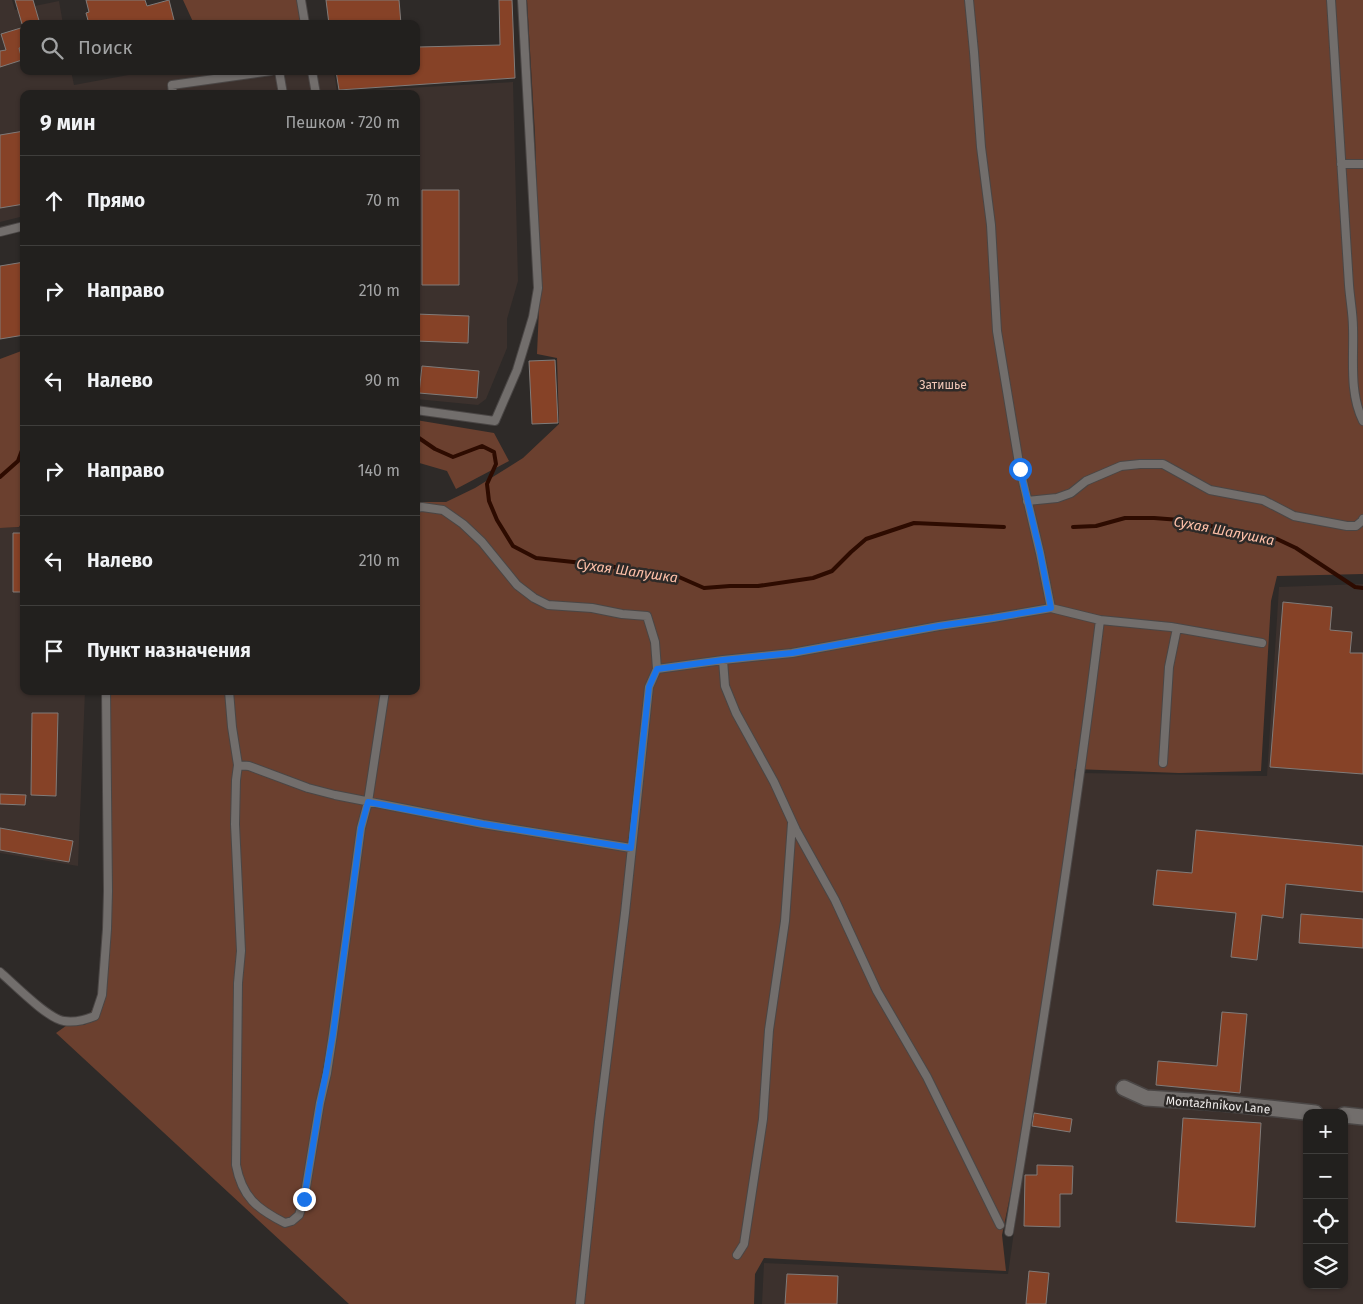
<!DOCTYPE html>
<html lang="ru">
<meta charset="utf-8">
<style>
body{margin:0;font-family:"Fira Sans",sans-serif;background:#2a2827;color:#f1f3f6}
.controls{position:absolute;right:15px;bottom:15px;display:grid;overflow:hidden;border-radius:10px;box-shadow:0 1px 4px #0004}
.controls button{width:45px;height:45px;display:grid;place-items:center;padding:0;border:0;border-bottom:1px solid #3f3e3c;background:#22201e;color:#f1f3f6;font:25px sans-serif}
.stop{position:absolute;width:15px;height:15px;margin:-11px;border:4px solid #1a73e8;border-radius:50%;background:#fff}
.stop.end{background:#1a73e8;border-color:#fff;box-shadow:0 1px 5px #0008}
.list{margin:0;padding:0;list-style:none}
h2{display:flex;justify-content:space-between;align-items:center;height:65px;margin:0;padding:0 20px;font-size:21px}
h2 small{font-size:16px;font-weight:400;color:#a2a3a4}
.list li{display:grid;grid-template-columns:32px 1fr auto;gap:15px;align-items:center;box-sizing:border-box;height:90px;padding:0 20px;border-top:1px solid #3f3e3c}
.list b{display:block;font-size:19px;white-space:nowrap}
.list em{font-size:16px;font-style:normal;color:#a2a3a4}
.icon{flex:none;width:28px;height:28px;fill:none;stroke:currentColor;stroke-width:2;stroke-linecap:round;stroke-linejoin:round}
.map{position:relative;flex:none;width:1363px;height:1304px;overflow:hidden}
.search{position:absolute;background:#22201e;box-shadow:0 1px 4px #0004;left:20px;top:20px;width:400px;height:55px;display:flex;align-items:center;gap:12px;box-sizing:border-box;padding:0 18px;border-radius:10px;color:#a2a3a4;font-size:19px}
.panel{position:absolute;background:#22201e;box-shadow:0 1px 4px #0004;left:20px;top:90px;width:400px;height:605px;border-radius:10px}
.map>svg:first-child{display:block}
</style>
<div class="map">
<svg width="1363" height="1304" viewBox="0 0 1363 1304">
<rect width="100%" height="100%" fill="#2e2a28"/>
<path fill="#3c312d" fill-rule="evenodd" d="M0,0H12L15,10L59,1L63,24H24V71H71L74,85L150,71H334L337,92L513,82L518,281L507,319V348L486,399L478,405L416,399V94H24V216L0,222Z
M24,527V691H85L78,866L0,853V528Z
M1363,584V1304H762L764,1263L1008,1274L1079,773L1267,776L1279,587ZM1307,1113H1344V1285H1307Z"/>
<path fill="#6b402f" d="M183,0H297L302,24H194Z
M527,0H1363V574L1277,576L1271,601L1261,771L1179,773L1075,769L1066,875L1020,1148L1002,1235L1006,1271L764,1258L755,1274L754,1304H349L56,1033L70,1023L85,1025L98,997L105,886L104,691H416V499L420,502H446L475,488L523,458L559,424L557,358L537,354L540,285L535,134Z
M24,350V518L19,527L0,528V359Z
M416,420L494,433L509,461L456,489L447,471L416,462Z"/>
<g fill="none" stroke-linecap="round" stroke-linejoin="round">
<path stroke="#2d0b00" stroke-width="4" d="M416,436L435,449L453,457L482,446L494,452L496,464L487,484L489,501L497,520L513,546L536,558L592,564L622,568L646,573L679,577L704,588L730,586H758L813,578L832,571L851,552L866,539L914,523L1004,527
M0,477L18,461L24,445
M1073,527L1096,526L1125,518H1154L1180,520L1277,539L1296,548L1355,587L1363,588"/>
</g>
<path fill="#864227" stroke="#807b79" d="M15,0H33L40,24H22Z
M86,0H145L147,6L169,0L175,24H89L86,13L89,12Z
M326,0H399L401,24H329Z
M499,0H512L515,78L339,90L336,71H416V56L419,55L418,47L500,45Z
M24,27V47L19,48L22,60L0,67V51L6,50L1,34Z
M24,131V204L0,208V135Z
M422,190H459V285H422Z
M24,262V335L0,339V266Z
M416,314L469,316L468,343L416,341Z
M555,360L558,423L532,424L529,361Z
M422,366L479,371L477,398L419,393Z
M13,533H24V592H13Z
M1283,602L1332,607L1330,630L1352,632L1350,653H1363V774L1270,767Z
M32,713H58L56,796L31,795Z
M0,794L26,795L25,805L0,804Z
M0,828L73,841L69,862L0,850Z
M1196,830L1363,846V892L1286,884L1283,918L1262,915L1257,960L1231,957L1236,913L1153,905L1157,870L1192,873Z
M1301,914L1363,919V948L1299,943Z
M1222,1012L1247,1014L1240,1093L1156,1085L1158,1061L1217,1066Z
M1034,1113L1072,1119L1070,1132L1032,1126Z
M1183,1118L1261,1123L1255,1227L1176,1222Z
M1037,1165L1073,1166L1072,1194H1060V1227L1024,1226L1025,1175H1037Z
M1029,1271L1049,1273L1046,1304H1026Z
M787,1274L838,1276L837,1304H785Z"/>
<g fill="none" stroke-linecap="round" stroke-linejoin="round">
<g stroke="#4a4645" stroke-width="10">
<path id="lane" d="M301,0L305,24
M1331,0L1349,285C1350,299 1353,314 1353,328C1354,359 1349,393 1363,421
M279,71L283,94
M312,71L316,94
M173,94L172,85L271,71
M1341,164H1363
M0,232L24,226
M416,410L495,421L517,370L533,317L538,288L522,0
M1027,501L1057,498L1071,493L1086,481L1121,466L1140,464H1163L1210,490L1263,500L1294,516L1347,526H1356L1362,521L1363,519
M416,508L422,507L443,510L463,524L482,542L517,585L534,598L548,605L592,608L622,614L647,616L655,642L657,669
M1100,620L1171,627L1262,643
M723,660L725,686L736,713L774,782L796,830L835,900L877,991L927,1077L1000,1225
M229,691L232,727L238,765
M385,691L368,802L361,828L333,1034L327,1073L320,1103L304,1199L299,1215L292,1221L285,1223C257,1209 242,1197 236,1165L238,983L241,951L235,824L236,780L238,765L249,766L308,788L335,795L483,824L631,848
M1163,763L1169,667L1177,628
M0,972C14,984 48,1019 64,1021C75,1023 85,1020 95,1016L102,995L107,929L108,891L106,691
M1009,1232C1043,1028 1075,825 1100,620L1051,608
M737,1255L744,1244L763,1119L769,1030L785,921L792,823
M580,1304L599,1122L625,913L649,687L657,669L723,660L792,653L939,626L993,618L1051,608L1040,553L1020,469L997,331L991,225L981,147L974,52L969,0"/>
</g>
<g stroke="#4a4645" stroke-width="18">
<path id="street" d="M1124,1088L1146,1098L1222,1103L1315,1113
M1344,1115L1363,1117"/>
</g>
<use href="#lane" stroke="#726e6c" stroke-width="8"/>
<use href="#street" stroke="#726e6c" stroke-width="15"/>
</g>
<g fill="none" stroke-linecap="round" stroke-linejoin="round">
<path stroke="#1a73e8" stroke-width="6" d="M304,1199L320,1103L326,1073L333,1034L361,828L368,802L483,824L631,848L649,687L657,669L723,660L792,653L939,626L993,618L1051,608L1040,552L1020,469"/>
</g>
<g text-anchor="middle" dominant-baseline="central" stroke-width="5" stroke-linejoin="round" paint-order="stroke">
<g font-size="12" fill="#f2c8b8" stroke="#2e2a28">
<text x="943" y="385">Затишье</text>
</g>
<g font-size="12" fill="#efeceb" stroke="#2e2a28">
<text transform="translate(1218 1105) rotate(5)">Montazhnikov Lane</text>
</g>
<g font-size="14" font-style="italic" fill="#ffc1a9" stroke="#2e2a28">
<text transform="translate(1224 531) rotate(11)">Сухая Шалушка</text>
<text transform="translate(627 571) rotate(8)">Сухая Шалушка</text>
</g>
</g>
</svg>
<div class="controls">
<button>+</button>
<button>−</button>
<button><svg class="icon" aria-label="locate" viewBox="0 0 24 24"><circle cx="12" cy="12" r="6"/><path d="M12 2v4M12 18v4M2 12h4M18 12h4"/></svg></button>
<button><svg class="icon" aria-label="layers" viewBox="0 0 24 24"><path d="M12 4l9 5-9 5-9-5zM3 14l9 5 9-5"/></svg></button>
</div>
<div class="stop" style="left:1020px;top:469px"></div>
<div class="stop end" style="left:304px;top:1199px"></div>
<div class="search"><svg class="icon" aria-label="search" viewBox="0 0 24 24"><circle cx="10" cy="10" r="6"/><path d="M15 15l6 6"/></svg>Поиск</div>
<section class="panel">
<h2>9 мин<small>Пешком · 720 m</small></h2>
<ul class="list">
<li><svg class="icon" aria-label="ahead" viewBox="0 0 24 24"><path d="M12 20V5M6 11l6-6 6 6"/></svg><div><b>Прямо</b></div><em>70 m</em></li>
<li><svg class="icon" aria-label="right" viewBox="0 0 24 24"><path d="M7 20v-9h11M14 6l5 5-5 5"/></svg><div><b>Направо</b></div><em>210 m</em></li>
<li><svg class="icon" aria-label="left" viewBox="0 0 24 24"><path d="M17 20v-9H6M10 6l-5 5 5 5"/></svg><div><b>Налево</b></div><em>90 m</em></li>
<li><svg class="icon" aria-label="right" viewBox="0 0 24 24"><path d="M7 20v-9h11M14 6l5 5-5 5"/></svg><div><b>Направо</b></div><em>140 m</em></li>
<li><svg class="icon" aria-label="left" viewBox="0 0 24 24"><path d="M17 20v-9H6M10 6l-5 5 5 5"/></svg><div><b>Налево</b></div><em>210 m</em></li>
<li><svg class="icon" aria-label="arrive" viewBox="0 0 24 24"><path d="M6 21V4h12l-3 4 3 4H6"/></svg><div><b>Пункт назначения</b></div></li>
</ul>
</section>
</div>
